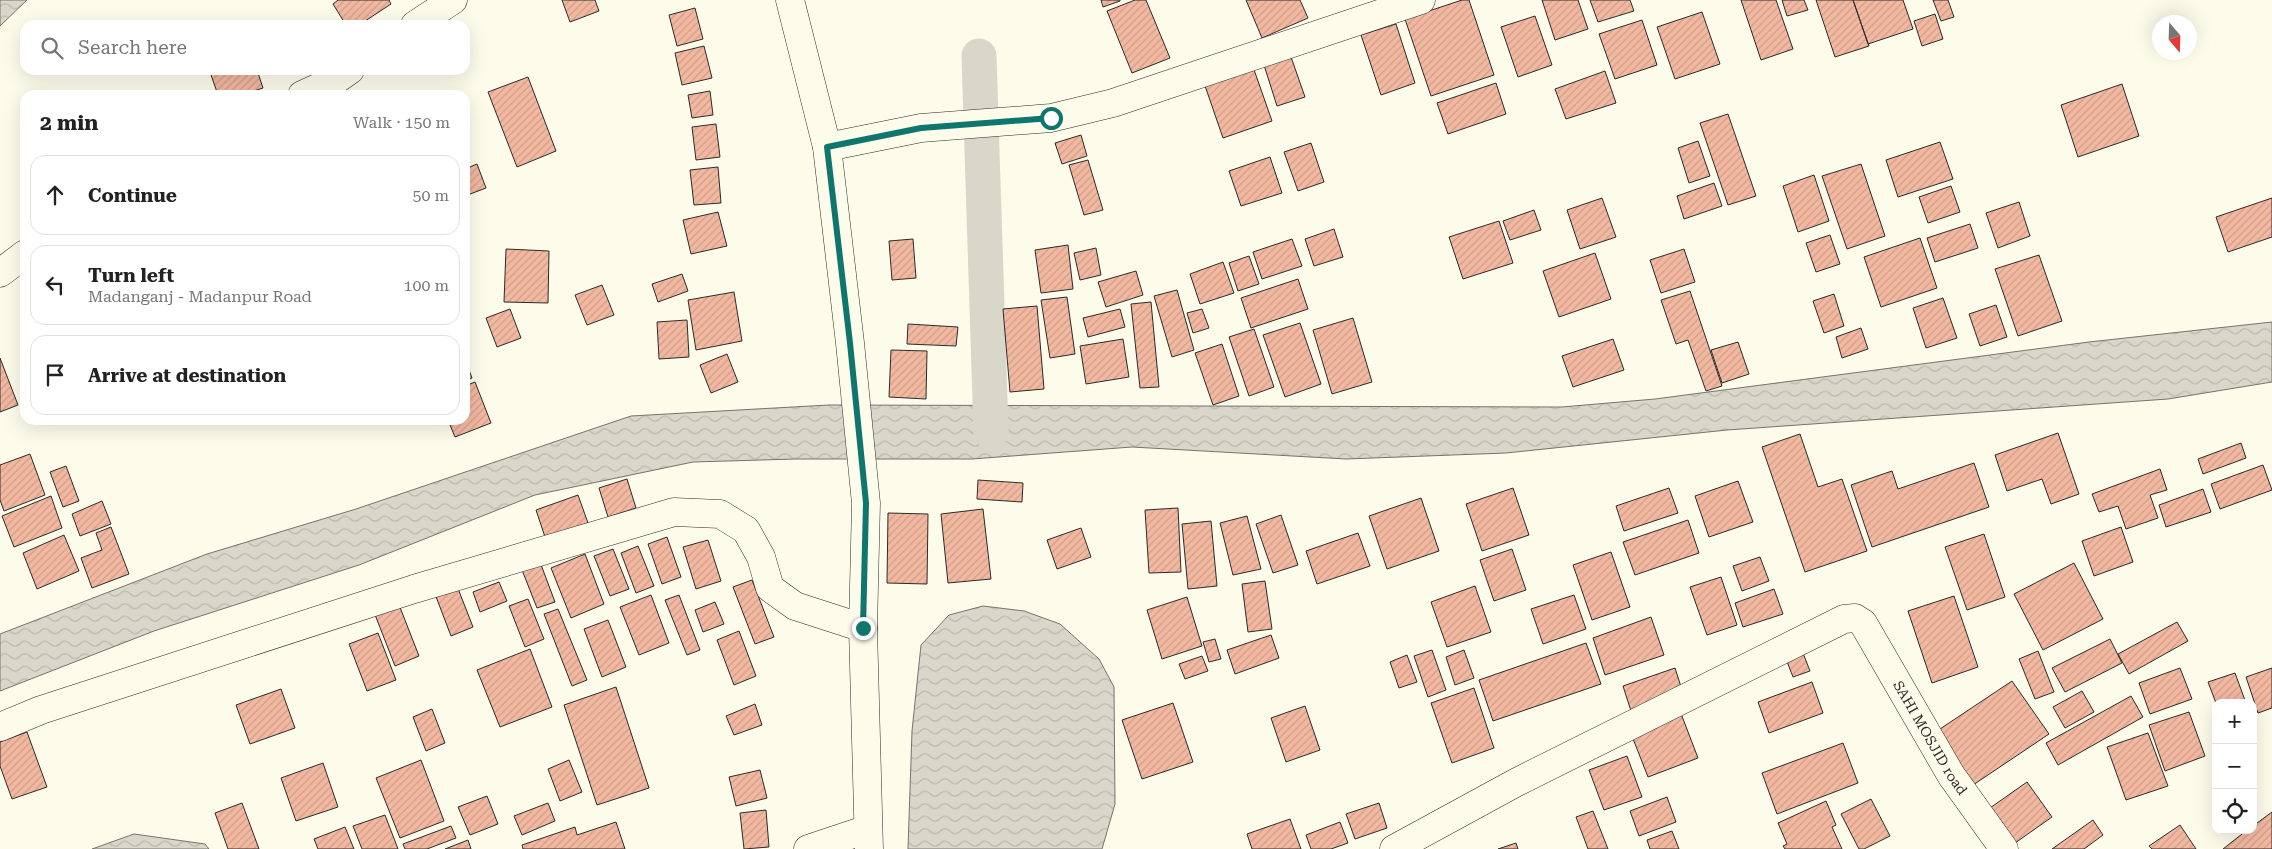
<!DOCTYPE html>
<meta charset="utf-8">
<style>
body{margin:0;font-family:"Roboto Serif",serif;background:#f2f2f2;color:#222}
.controls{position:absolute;right:15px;bottom:15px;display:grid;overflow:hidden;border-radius:10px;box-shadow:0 5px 20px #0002}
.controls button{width:45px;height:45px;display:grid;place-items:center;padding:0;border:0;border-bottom:1px solid #e0e0e0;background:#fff;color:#222;font:25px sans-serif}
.compass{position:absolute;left:2152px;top:15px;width:45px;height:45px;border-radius:50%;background:#fff;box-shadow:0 5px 20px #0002;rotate:161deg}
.stop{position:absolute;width:15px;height:15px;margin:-11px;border:4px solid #0f766e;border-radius:50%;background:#fff}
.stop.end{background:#0f766e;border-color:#fff;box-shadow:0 1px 5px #0008}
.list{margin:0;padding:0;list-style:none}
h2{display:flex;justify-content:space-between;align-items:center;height:65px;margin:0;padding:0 20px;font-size:21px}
h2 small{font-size:16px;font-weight:400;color:#767676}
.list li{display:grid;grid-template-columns:32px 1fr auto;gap:15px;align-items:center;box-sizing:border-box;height:80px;margin:0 10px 10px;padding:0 10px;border:1px solid #e0e0e0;border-radius:15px}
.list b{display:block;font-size:19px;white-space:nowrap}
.list p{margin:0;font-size:16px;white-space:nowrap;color:#767676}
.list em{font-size:16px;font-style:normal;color:#767676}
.icon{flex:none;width:28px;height:28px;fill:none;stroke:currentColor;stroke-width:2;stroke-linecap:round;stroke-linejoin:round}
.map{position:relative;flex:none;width:2272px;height:849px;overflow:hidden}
.search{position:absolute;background:#fff;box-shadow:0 5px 20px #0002;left:20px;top:20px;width:450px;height:55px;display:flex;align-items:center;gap:12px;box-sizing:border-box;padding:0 18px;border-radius:15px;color:#767676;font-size:19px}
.panel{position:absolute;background:#fff;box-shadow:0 5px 20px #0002;left:20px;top:90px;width:450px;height:335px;border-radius:15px}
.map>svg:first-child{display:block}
</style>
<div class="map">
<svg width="2272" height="849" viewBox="0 0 2272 849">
<defs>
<pattern id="water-waves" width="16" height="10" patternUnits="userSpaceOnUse" patternTransform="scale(1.25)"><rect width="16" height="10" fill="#d8d7c9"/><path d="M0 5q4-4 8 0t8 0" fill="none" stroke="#bab9ad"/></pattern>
<pattern id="building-hatch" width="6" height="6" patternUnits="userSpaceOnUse" patternTransform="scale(1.25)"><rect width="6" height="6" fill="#f2b8a0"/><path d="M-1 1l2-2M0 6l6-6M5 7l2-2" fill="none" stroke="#d09e8a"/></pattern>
</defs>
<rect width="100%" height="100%" fill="#fdfbea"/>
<path fill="url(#water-waves)" stroke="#74746e" d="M0,0H27L0,26Z
M2272,322V382L2168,399L1727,430L1506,453L1346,459L1132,447L972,459H795L693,462L535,495L359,565L154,631L0,691V634L207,554L356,509L631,416L829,405L1562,407L1655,399L2089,342Z
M983,606L1024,611L1060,624L1099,659L1114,687L1115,804L1102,849H908L912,731L921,645L949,615Z
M134,834L205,844L209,849H92Z"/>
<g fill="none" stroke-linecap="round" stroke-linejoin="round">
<path stroke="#d8d7c9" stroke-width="35" d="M979,56L991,432"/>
</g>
<path fill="url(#building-hatch)" stroke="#2b2b2b" d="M338,0H389L391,4L359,25H346L333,4Z
M562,0H595L599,11L570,22Z
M1101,0H1120V1L1103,7Z
M1135,0H1146L1170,58L1132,73L1107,11Z
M1246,0H1300L1308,18L1262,38Z
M1462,0H1469L1494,75L1431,96L1405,19Z
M1542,0H1578L1588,29L1555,40Z
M1590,0H1630L1634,11L1598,22Z
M1741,0H1776L1793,49L1761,60Z
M1782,0H1804L1808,10L1787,16Z
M1816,0H1853L1869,46L1835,57Z
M1853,0H1903L1913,29L1868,44Z
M1933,0H1948L1954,17L1941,21Z
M695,8L703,39L677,46L669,15Z
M1702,12L1720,64L1675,79L1657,27Z
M1935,14L1943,39L1922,46L1914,21Z
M1535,16L1552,65L1518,77L1501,27Z
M1642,20L1657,65L1615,79L1599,34Z
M1396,24L1415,83L1381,95L1361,35Z
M704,46L712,78L682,85L675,53Z
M1290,54L1305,97L1277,106L1263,62Z
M1252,64L1272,121L1223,138L1203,80Z
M215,70H257L263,88L242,95H218L210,72Z
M1605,71L1616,103L1566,119L1555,89Z
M528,77L556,151L517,167L488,92Z
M1496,83L1506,114L1448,134L1437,103Z
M2122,84L2139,136L2078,157L2061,105Z
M710,91L713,115L692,118L688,95Z
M1728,114L1756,196L1728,205L1700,123Z
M716,124L720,157L696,160L692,127Z
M1081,135L1087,156L1062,164L1055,143Z
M1698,141L1710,176L1689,183L1678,148Z
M1940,142L1953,179L1898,197L1886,160Z
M1311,143L1324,182L1298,191L1284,152Z
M1270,157L1282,193L1241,206L1229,171Z
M1088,160L1103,210L1084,215L1069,165Z
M477,164L486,188L465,196V169Z
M1861,164L1885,236L1847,249L1822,176Z
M718,167L721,203L694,205L690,170Z
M1814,175L1829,221L1798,232L1783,186Z
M1714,183L1722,206L1684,219L1677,196Z
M1951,186L1960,212L1928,223L1919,197Z
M1602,198L1616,237L1580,249L1567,210Z
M2272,198V237L2228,252L2216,217Z
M2019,202L2030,236L1998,248L1986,213Z
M1534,210L1541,230L1510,240L1503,221Z
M718,212L727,246L691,254L683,220Z
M1499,221L1513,263L1463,279L1449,237Z
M1970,224L1978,248L1935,262L1927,238Z
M1334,229L1343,257L1314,266L1305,239Z
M1830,235L1840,264L1816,272L1806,243Z
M1920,238L1937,288L1881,307L1864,257Z
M913,239L916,278L892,280L889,241Z
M1292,239L1302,266L1262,279L1253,252Z
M1068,245L1073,289L1041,293L1035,250Z
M1096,248L1101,275L1080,280L1074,253Z
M506,249L549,251L548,303L504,302Z
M1684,249L1695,282L1661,293L1650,260Z
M1595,253L1611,299L1559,317L1543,271Z
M2039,255L2062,321L2018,336L1995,269Z
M1249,256L1259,284L1238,291L1229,263Z
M1223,262L1234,293L1200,304L1190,274Z
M1136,271L1143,295L1106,307L1098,282Z
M682,274L688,291L658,302L652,284Z
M1298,279L1308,309L1251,328L1241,298Z
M602,285L614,315L587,325L575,295Z
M1177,290L1194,350L1172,357L1154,296Z
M1690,291L1722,386L1706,391L1688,340L1676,344L1661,300Z
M734,292L742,341L696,350L688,300Z
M1834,294L1844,326L1824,333L1813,301Z
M1067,297L1075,354L1050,358L1041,300Z
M1943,298L1957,338L1926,348L1913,308Z
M1151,302L1159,387L1140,388L1131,304Z
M1996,305L2007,337L1980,346L1969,314Z
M1037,306L1044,389L1010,392L1003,309Z
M510,309L521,338L497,347L486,318Z
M1120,309L1125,327L1088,337L1083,318Z
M1202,309L1209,328L1193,333L1187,313Z
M1353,318L1372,382L1332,394L1313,330Z
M687,320L689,357L659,359L657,322Z
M1300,323L1321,384L1285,397L1263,335Z
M908,324L958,327L956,346L907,344Z
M1861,328L1868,349L1842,358L1836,337Z
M1254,329L1274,387L1249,396L1229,337Z
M1123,339L1129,377L1086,384L1080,346Z
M1613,339L1624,370L1573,387L1562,356Z
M1738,342L1749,374L1722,383L1711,350Z
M1222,344L1239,396L1213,405L1195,353Z
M891,350L927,351L926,399L889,397Z
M727,354L738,382L711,393L700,365Z
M0,358L18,405L0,412Z
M465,359L472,378L465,381Z
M475,382L491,423L455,437L448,420H465V386Z
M2058,433L2079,494L2051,504L2042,479L2007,491L1995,455Z
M1800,434L1818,487L1842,479L1867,551L1805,572L1762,447Z
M2241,443L2246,458L2203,474L2198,459Z
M30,454L45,495L4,511L0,500V465Z
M1974,463L1989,507L1872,547L1851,485L1892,471L1898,489Z
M2263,465L2272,490L2220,509L2211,484Z
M66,466L79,501L63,507L50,472Z
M2160,469L2167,490L2150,495L2158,518L2126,529L2118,506L2099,512L2092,494Z
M627,479L636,508L608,517L599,488Z
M978,480L1023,483L1022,502L977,499Z
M1738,481L1753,522L1709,537L1695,496Z
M1513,488L1529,535L1482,551L1466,504Z
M1669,488L1678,513L1624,531L1616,506Z
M2203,489L2211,512L2166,527L2159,505Z
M578,495L588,523L545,537L536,510Z
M51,496L62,528L14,547L2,516Z
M1421,498L1439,551L1387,569L1369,516Z
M102,501L111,524L80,536L72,514Z
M1178,508L1181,572L1149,573L1145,510Z
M983,509L991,579L948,583L941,514Z
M888,513L928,514L927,584L887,583Z
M1281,515L1298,565L1273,573L1256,524Z
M1247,516L1261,569L1233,575L1220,523Z
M1688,520L1699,553L1635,575L1623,542Z
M1211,521L1217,586L1188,589L1182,524Z
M111,527L129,574L92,588L81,558L102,550L96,533Z
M2121,527L2133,562L2094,576L2082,541Z
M1081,528L1091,557L1057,569L1047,540Z
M1358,533L1370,566L1317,584L1306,551Z
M1984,534L2005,597L1967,610L1945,547Z
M64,535L79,571L37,589L23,553Z
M667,537L681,577L662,584L648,544Z
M708,540L721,581L696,589L683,547Z
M638,546L654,586L636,593L621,553Z
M613,549L629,589L610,596L594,556Z
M1512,549L1526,590L1494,601L1480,560Z
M1611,552L1630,607L1592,620L1573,565Z
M585,554L604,604L571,618L551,568Z
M1760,557L1769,581L1742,591L1733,566Z
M540,562L555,602L537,608L522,570Z
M2074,563L2103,619L2043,650L2014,594Z
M1721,577L1737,625L1707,635L1690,587Z
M752,580L774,637L755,644L733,587Z
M1265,581L1272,629L1248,632L1242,584Z
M499,582L507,601L480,612L473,592Z
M457,586L473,627L451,636L435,594Z
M1475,586L1491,632L1447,647L1431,602Z
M1774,589L1783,614L1743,627L1735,603Z
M651,595L669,643L639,655L620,607Z
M679,595L700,650L687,655L665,600Z
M1574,595L1586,629L1543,644L1531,609Z
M1954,596L1978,667L1932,683L1908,611Z
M396,597L419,656L395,666L372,607Z
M1187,597L1202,646L1162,659L1147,610Z
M528,599L544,639L525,647L509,606Z
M715,602L724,624L703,632L695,610Z
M558,609L587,680L572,686L544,614Z
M1651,617L1664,655L1605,675L1593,638Z
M608,620L626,667L602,677L584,629Z
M2177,622L2188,641L2129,674L2118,654Z
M739,631L756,676L734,685L717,640Z
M378,633L396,680L367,691L349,644Z
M1271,635L1279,658L1235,674L1227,650Z
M1215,639L1221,659L1209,662L1203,642Z
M2110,639L2122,663L2065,692L2052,668Z
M1586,643L1601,684L1493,721L1479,680Z
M530,649L552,707L500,727L477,670Z
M1432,650L1446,690L1428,697L1414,656Z
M1464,650L1474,678L1455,685L1446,657Z
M2038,651L2054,692L2035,699L2019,659Z
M1803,653L1810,671L1793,677L1786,659Z
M1407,655L1417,682L1399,688L1390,662Z
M1202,656L1208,671L1185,679L1179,664Z
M1675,668L1683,693L1631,711L1623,686Z
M2180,668L2192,699L2150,714L2139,683Z
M2272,668V708L2258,713L2246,677Z
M2235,673L2246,703H2216L2208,682Z
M2012,681L2049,734L1973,785L1937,731Z
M1812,682L1823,713L1769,733L1758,702Z
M616,687L649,788L597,805L564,705Z
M1474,688L1494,748L1452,763L1431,703Z
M281,689L295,728L250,744L236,705Z
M2082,691L2094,712L2065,728L2053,707Z
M2131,696L2143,717L2058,765L2046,743Z
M1173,703L1193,762L1142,779L1122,720Z
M755,704L762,725L734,735L726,716Z
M1305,706L1320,750L1286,762L1271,718Z
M432,709L445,743L426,751L413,717Z
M1680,711L1698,758L1648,777L1630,731Z
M2189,712L2205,756L2165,771L2149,725Z
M27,732L47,787L12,799L0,766V742Z
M2148,733L2168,786L2126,800L2107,747Z
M1843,743L1858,783L1777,814L1762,773Z
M1627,756L1642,797L1604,810L1589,770Z
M421,760L444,821L400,838L376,778Z
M569,760L582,792L560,801L548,769Z
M323,763L338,807L296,821L281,778Z
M760,770L767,798L736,806L729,777Z
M2027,782L2052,817L2015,843L1990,808Z
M487,796L498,824L470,835L458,807Z
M1667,797L1676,822L1639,836L1630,811Z
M1871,799L1890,836L1864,849H1859L1841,814Z
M1826,801L1836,825L1832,827L1842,849H1785L1783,846L1787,844L1778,823Z
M242,803L259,849H228L215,813Z
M548,803L555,821L522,835L514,816Z
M1379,803L1387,828L1355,839L1346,814Z
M766,810L769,847L744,849L740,813Z
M1593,811L1608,849H1588L1576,817Z
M2272,812V849H2223L2247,830H2253V826Z
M385,815L398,849H362L353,826Z
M1290,819L1301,849H1252L1247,834Z
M2093,820L2103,835L2084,849H2052Z
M616,822L625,849H523L522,845L575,827L577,835Z
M1340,822L1348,843L1331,849H1311L1306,835Z
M2180,825L2196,849H2152L2149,846Z
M451,826L456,838L427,849H405L403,844Z
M345,827L354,849H318L314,839Z
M1672,831L1679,849H1650L1647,840Z
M468,840L471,849H445Z
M1516,843L1518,849H1498Z"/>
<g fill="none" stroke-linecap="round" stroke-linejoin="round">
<g stroke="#2b2b2b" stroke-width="29">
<g id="street">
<path d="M415,25L453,0"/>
<path d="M302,95L337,79L350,70"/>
<path d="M827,147L921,128L1051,118L1113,103L1421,0"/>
<path d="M0,273L25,254"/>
<path d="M0,727L41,710L414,589L674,512L720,514L746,530L761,557L770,588L795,606L863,628"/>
<path d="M808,849L868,829"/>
<path id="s1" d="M1394,849L1517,782L1844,619L1855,618L1863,623L1951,775L2004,849"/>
</g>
</g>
<g stroke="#2b2b2b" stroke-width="29">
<path id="primary" d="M790,0L827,147L850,343L866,503L863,628L869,849"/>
</g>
<use href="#street" stroke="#fdfbea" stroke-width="28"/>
<use href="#primary" stroke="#fdfbea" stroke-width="28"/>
</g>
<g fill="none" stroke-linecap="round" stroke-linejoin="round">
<path stroke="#0f766e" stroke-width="6" d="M863,628L866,503L850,343L827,147L921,128L1051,118"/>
</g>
<g text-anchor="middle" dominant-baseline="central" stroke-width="4" stroke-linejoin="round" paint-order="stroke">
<g font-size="14" fill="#2b2b2b" stroke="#fdfbea">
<text stroke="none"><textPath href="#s1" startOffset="659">SAHI MOSJID road</textPath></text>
</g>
</g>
</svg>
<div class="controls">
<button>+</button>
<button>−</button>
<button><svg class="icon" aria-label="locate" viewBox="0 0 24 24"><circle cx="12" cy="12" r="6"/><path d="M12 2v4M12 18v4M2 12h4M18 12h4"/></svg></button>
</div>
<svg class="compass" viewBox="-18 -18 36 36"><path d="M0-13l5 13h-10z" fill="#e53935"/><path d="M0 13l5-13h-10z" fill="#767676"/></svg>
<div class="stop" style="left:1051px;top:118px"></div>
<div class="stop end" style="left:863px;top:628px"></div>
<div class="search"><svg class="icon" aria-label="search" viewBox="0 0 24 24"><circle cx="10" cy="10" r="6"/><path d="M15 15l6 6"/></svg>Search here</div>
<section class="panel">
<h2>2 min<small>Walk · 150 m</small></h2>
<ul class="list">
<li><svg class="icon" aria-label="ahead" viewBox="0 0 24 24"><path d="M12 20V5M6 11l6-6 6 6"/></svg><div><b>Continue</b></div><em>50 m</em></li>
<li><svg class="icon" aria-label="left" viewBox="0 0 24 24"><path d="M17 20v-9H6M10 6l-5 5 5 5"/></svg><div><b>Turn left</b><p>Madanganj - Madanpur Road</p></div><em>100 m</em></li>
<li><svg class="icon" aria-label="arrive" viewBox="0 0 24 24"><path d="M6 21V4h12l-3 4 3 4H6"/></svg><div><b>Arrive at destination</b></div></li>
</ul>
</section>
</div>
